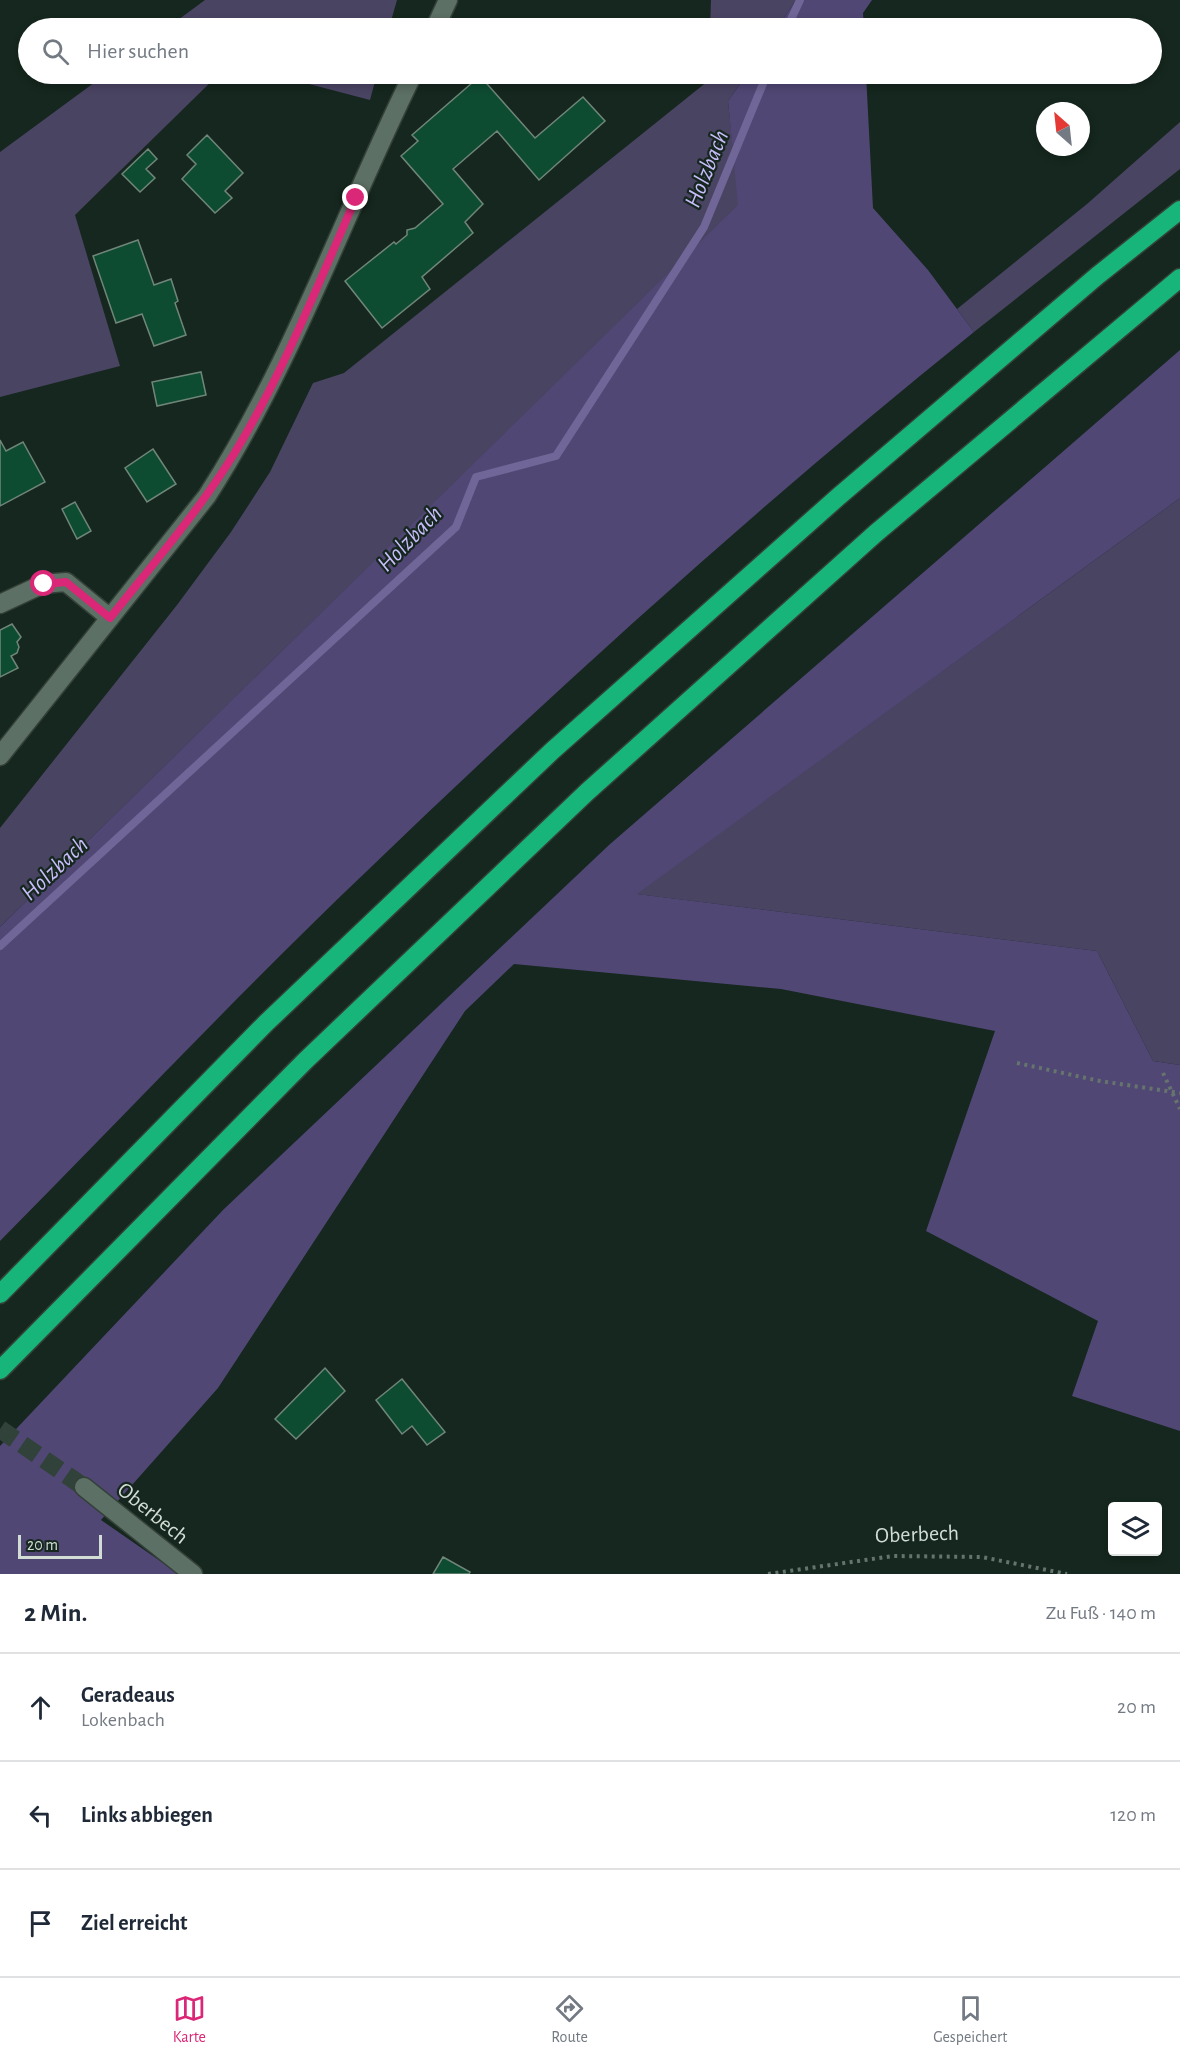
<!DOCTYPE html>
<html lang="de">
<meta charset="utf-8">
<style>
body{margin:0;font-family:"Alegreya Sans",sans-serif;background:#f2f2f3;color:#1f2937}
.controls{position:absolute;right:18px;bottom:18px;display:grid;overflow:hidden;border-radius:6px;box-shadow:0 3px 9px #0003}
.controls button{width:54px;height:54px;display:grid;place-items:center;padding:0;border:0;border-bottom:2px solid #e0e1e3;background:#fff;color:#1f2937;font:30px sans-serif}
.compass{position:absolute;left:1036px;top:102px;width:54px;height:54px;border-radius:50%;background:#fff;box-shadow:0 3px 9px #0003;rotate:333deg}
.scale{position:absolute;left:18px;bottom:15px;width:84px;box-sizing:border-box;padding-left:6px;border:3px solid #d2ddd6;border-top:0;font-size:16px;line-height:21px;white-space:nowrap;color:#d2ddd6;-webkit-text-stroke:4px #15271e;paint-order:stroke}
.stop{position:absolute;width:18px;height:18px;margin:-14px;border:4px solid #db2777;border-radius:50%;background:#fff}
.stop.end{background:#db2777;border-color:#fff;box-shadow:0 2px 6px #0008}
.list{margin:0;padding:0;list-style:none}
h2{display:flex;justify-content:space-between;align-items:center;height:78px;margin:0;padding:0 24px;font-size:26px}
h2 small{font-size:20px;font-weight:400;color:#747a83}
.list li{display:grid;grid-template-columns:39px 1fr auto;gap:18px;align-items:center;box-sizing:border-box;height:108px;padding:0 24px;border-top:2px solid #e0e1e3}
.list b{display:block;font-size:22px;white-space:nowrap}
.list p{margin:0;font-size:20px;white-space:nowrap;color:#747a83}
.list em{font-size:20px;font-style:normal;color:#747a83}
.icon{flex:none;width:33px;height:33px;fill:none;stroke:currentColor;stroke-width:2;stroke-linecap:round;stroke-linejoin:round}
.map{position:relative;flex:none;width:1180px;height:1574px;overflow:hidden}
.search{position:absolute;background:#fff;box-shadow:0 3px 9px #0003;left:18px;right:18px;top:18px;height:66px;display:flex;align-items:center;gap:15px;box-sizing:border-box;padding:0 21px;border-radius:33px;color:#747a83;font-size:22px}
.sheet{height:402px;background:#fff}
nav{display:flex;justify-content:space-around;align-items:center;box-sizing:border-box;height:84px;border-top:2px solid #e0e1e3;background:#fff;font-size:16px;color:#747a83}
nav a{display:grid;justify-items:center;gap:3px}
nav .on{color:#db2777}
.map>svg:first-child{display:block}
</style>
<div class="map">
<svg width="1180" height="1574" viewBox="0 0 1180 1574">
<rect width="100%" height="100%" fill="#15271e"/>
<path fill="#4a4463" d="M205,0H397L389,28H167Z
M711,0H796L777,28H710Z
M106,74H219L75,215L120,366L0,397V152Z
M271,74H377L370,100Z
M708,74H747L728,101L739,205L0,927V828L177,605L231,532L270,472L313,383L344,373L708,81Z
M1180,122V169L974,332L957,309L1087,204Z
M1180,498V1065L1153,1061L1097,951L636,894Z"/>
<path fill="#514775" d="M796,0H872L863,13L864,28H777Z
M747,74H866L873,208L928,270L974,332C764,501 562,683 368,870C242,990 122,1118 0,1241V927L738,205L728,101Z
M1180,350V498L637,894L1097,951L1153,1061L1180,1065V1431L1072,1396L1098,1321L926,1231L995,1031L781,989L514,964L465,1011L218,1388L101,1520L179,1574H0V1446L223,1210L609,845Z"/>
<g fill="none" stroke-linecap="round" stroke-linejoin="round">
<path stroke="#706697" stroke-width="8" d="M787,28L800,0
M0,946L456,527L476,477L556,456L704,227L767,74"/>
</g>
<path fill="#0e4c32" stroke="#71867a" stroke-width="1.5" d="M480,76L535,138L583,97L605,121L539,180L497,131L453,169L483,204L465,222L473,233L422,277L430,289L382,328L345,281L394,242L396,244L407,235V230L415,228L443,204L401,156L418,141L412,135Z
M207,135L243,173L225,191L232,198L215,213L182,179L196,164L187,155Z
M148,149L157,159L146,169L155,178L140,192L122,174Z
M138,240L154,285L171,279L178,301L175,303L186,335L154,346L142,314L116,323L93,256Z
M201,372L206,395L157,406L152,382Z
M0,440L6,451L23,442L45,482L0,506Z
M153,449L176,484L147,502L125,468Z
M75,502L91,531L77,539L62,509Z
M12,624L21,637L17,642L19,647L17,653L11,656L18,668L0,677V630Z
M325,1368L345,1391L296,1439L275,1419Z
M402,1379L445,1432L427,1445L412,1426L402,1434L376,1400Z
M443,1557L470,1572L469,1574H433Z"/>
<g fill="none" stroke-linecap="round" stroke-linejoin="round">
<path stroke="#31423a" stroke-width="18" stroke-dasharray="18 9" stroke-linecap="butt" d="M0,1429L84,1487"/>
<g stroke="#344139" stroke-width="21">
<path id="minor" d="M435,28L448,0
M0,604L43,584L66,582L110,618
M0,756L207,496C292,364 344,214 413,74
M84,1487L193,1574"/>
</g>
<g stroke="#344139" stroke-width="21">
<path id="highway" d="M0,1294L266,1023L552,751L838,497L1097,276L1180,210
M0,1370L305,1061L587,792L876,533L1180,278"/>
</g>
<path stroke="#65746c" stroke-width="4" stroke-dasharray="3 4.5" stroke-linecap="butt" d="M1017,1063L1100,1081L1180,1093
M1163,1073L1180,1109
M768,1574L893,1556L982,1557L1067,1574"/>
<use href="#minor" stroke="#5d7065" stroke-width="18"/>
<use href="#highway" stroke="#17b579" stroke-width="18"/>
</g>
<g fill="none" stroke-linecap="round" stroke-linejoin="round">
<path stroke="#db2777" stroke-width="8" d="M44,584L66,582L110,618C153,564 198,512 234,454C283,374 318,284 356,198"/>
</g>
<g text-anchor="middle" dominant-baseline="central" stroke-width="4.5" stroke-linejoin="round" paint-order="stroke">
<g font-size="22" fill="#d2ddd6" stroke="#15271e">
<text transform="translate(153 1513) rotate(39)">Oberbech</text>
<text transform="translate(917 1534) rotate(-2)">Oberbech</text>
</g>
<g font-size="24" font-style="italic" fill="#c8bdfa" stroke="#15271e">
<text transform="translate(707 169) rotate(-68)">Holzbach</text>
<text transform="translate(410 539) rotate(-46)">Holzbach</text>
<text transform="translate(55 869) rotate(-43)">Holzbach</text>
</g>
</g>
</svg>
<div class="controls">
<button><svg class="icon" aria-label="layers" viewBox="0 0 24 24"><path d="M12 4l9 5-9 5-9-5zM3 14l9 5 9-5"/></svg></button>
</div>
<svg class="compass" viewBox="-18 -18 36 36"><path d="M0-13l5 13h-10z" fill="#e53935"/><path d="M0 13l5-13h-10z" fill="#747a83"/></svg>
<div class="scale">20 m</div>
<div class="stop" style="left:44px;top:584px"></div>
<div class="stop end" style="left:356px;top:198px"></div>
<div class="search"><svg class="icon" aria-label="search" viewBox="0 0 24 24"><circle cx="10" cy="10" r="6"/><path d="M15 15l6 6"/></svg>Hier suchen</div>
</div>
<section class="sheet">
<h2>2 Min.<small>Zu Fuß · 140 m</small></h2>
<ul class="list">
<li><svg class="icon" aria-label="ahead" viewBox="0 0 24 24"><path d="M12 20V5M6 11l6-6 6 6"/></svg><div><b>Geradeaus</b><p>Lokenbach</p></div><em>20 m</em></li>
<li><svg class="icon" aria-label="left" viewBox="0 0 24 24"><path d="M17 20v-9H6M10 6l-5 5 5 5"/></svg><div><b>Links abbiegen</b></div><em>120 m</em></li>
<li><svg class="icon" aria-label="arrive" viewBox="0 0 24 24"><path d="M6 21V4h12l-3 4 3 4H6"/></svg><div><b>Ziel erreicht</b></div></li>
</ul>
</section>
<nav>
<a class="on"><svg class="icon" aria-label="map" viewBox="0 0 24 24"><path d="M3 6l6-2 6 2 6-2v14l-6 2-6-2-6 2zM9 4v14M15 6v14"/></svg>Karte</a>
<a><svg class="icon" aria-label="directions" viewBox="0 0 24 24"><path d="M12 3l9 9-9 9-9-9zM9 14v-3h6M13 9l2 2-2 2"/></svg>Route</a>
<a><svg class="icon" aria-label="saved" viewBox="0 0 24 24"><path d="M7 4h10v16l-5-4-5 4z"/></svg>Gespeichert</a>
</nav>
